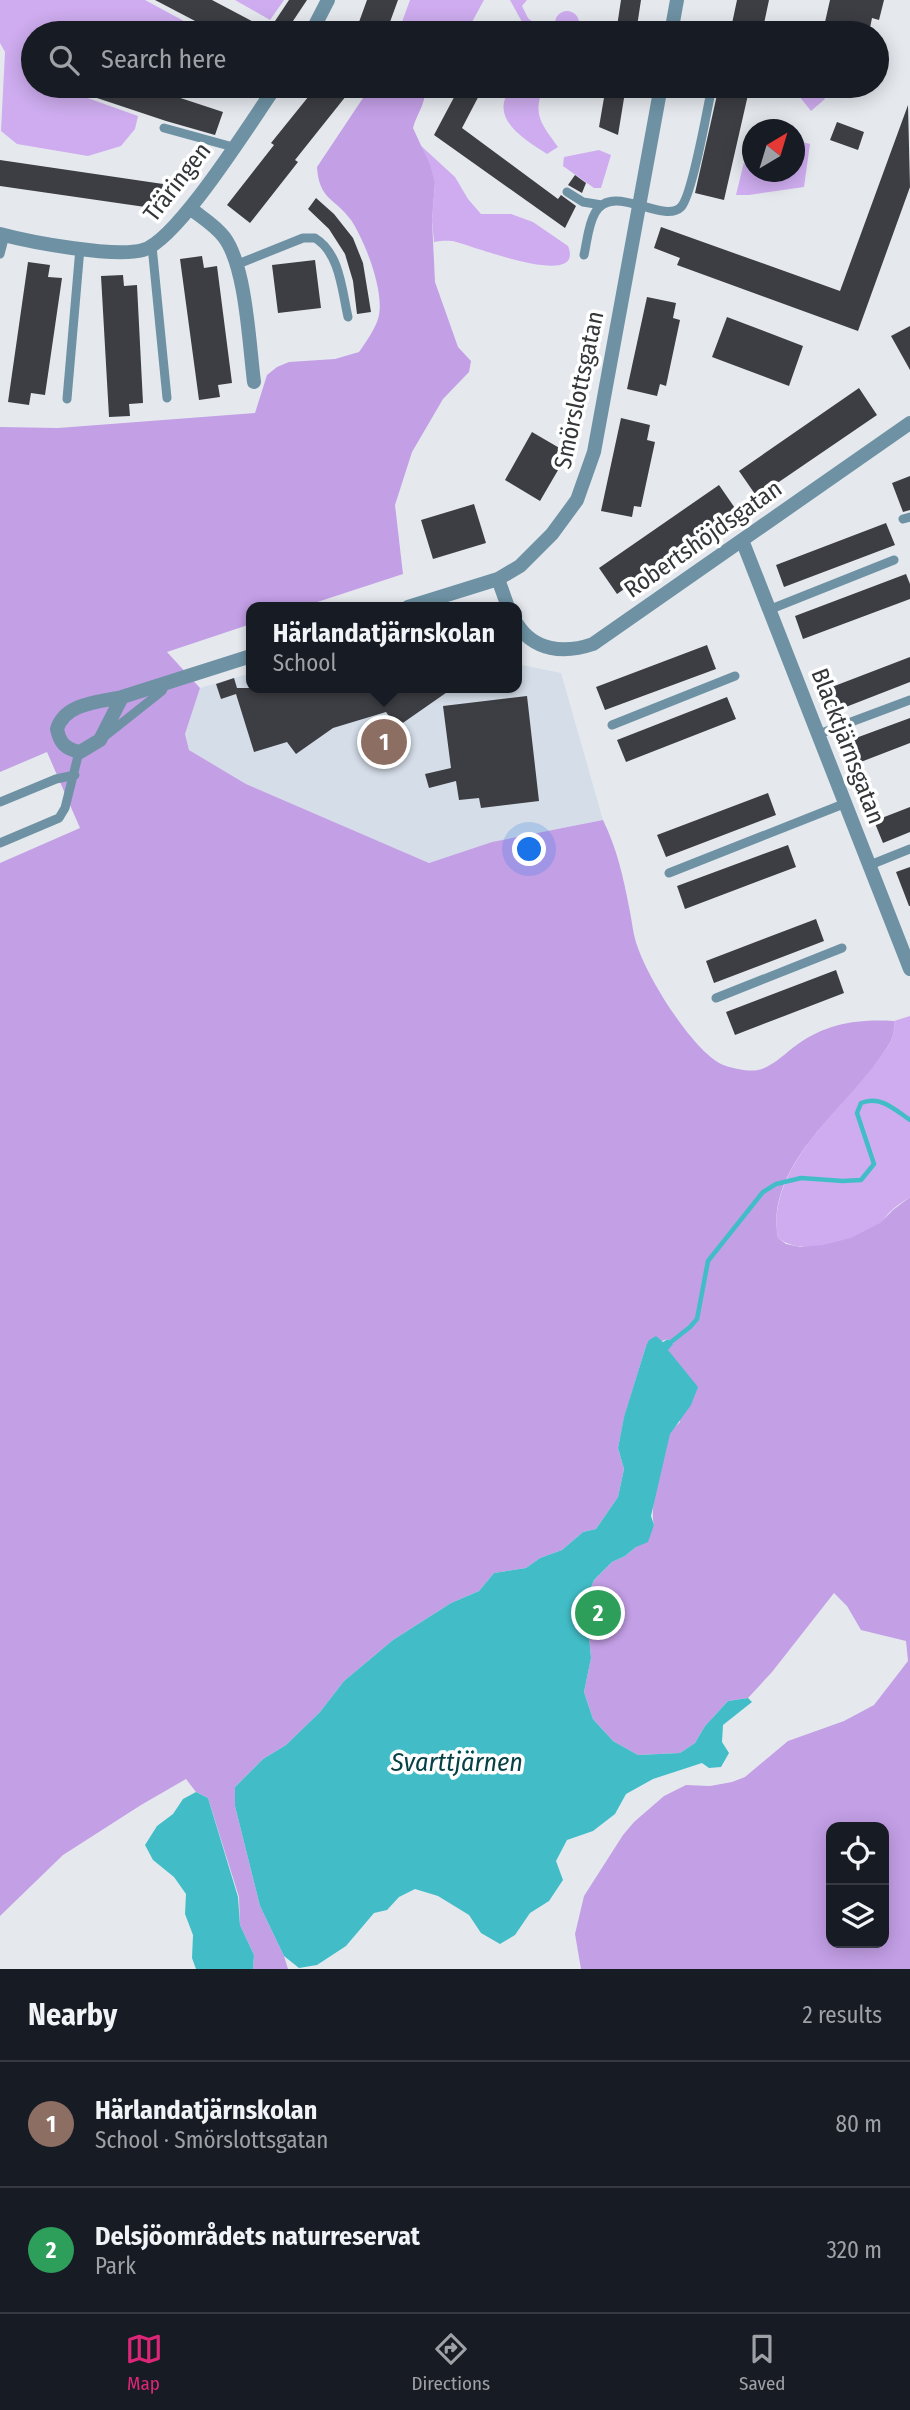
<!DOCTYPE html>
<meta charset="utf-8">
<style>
body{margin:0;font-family:"Fira Sans Condensed",sans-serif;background:#20242c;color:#f1f3f6}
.controls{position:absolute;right:21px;bottom:21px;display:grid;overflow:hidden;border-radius:14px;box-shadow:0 4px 18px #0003}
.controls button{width:63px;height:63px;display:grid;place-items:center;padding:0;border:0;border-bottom:2px solid #363941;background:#171b24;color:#f1f3f6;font:35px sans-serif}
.compass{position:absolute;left:742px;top:119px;width:63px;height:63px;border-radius:50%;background:#171b24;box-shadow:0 4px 18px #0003;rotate:38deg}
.you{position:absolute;left:530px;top:850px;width:24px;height:24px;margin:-18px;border:5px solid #fff;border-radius:50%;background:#1a73e8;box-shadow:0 0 0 10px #1a73e833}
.badge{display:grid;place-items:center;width:46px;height:46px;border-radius:50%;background:#db2777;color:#fff;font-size:23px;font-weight:700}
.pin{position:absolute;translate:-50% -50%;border:4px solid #fff;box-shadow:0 2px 7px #0006}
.popup{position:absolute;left:246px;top:602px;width:276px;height:91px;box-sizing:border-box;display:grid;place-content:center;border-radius:14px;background:#171b24;filter:drop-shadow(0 2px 5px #0005);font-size:23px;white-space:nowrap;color:#9ea1a6}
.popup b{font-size:26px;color:#f1f3f6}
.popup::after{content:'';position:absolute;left:50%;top:100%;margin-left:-14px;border:14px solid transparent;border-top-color:#171b24}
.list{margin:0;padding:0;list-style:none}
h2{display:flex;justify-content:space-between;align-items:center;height:91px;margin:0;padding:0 28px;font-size:30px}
h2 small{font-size:23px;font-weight:400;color:#9ea1a6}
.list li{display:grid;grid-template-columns:46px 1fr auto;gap:21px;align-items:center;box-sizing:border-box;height:126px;padding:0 28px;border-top:2px solid #363941}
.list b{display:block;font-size:26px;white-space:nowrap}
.list p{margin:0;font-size:23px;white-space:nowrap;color:#9ea1a6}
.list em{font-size:23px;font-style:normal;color:#9ea1a6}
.icon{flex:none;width:38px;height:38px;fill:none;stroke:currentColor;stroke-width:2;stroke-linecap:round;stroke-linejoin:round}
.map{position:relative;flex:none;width:910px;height:1969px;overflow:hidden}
.search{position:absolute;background:#171b24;box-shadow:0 4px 18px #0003;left:21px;right:21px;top:21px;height:77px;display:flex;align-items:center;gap:18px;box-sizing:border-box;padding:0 24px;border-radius:38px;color:#9ea1a6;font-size:26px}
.sheet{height:343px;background:#171b24}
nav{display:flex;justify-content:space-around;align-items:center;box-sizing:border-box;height:98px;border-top:2px solid #363941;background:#171b24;font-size:19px;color:#9ea1a6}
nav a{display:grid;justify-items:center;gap:4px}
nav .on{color:#db2777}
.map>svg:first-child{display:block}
</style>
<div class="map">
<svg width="910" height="1969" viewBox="0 0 910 1969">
<rect width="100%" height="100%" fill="#e5e9ee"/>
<path fill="#d4dde8" d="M517,664L561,673L603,820L492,842L429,863L246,784L189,750L185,734L200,688L251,673V688H517Z"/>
<path fill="#ceacef" d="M0,0H145L206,33H33V86H66L65,90L138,116L135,129L121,146L88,156L17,144L1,131L5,52L0,43Z
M235,0H284L270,20Z
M410,0H484L466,33H398Z
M510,0H527L522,6L528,18L545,33H528Z
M555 23a12 12 0 1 1 24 0a12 12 0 1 1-24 0Z
M511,86H544C532,115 541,123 558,147L547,154C531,143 499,126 504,102C505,97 509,91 511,86Z
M791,86H814L825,99L811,111Z
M752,129H758L752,130V172H794L795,140L810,144L804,187L749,195H736Z
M419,144L455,177L468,199L481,214H511L533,222L568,246C586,291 471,245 456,242C449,240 441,241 434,242L432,220L435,183Z
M599,150L611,155L601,188H594L563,166L564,157Z
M910,1016V1197C904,1201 897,1205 892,1210C886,1215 883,1222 877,1226C852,1243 803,1257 778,1238C766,1172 835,1115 871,1068C883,1053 896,1042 894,1021Z"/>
<path fill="#c39fe6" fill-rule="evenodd" d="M371,86H425C427,102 417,113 413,128L430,165L435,183L432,220L435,282L458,347L471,361L469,372L443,399L412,452L395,505L403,574L302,607H251V624L167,652L200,688L185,734L189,750L246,784L429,863L492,842L603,820C617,849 623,876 629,907C632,920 633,936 638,948C649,980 692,1049 721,1064C730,1068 748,1072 758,1070C773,1067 786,1052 798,1044C828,1023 858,1019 894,1021C896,1040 885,1050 875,1064C839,1113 765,1169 778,1238L786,1244L801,1247L823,1245L851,1238L880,1223L893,1210L910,1197V1969H581L575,1934L584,1896L623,1835L634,1822L664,1796L686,1785L710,1786L732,1782L745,1777L788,1741L844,1721L874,1705L908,1661L906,1641L861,1630L847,1606L834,1593L772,1672L748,1698L728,1701L705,1726L695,1743L680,1753L638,1755L613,1741L593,1719L584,1692L591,1658L589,1636L582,1619L584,1605L594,1580L612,1562L625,1556L636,1547L650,1533L654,1525C649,1510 662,1451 669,1435C671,1430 676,1426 680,1422L668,1349L673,1343L668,1339L646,1346L624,1418L618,1448L624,1469L618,1497L596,1529L583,1532L562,1550L540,1558L526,1568L494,1573L479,1591L451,1603L393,1640L344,1681L320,1712L286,1745L263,1759L235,1787V1806L260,1906L284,1956L288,1969H253L254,1955L240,1925L239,1897L208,1798L196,1792L186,1779L141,1805L63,1855L0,1916V863L80,828L47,752L0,772V427L58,428L255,413L267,375L277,367L289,362L335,359L359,352C366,342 374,331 378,319C386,294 365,241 351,220C335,198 319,200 317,167ZM831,1827H884V1943H831Z"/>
<path fill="#42bdc7" d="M656,1336L663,1342L668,1339L673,1344L668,1350L698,1387L691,1405L670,1434L651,1516L654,1525L648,1542L636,1547L625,1556L612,1562L594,1580L584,1605L582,1619L589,1636L591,1658L584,1692L593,1719L613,1741L638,1755L680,1753L695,1743L705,1726L728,1701L748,1698L752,1702L723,1725L722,1742L729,1753L721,1767L709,1768L702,1763L653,1779L626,1794L615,1814L593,1831L567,1840L556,1861L563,1880L549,1901L530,1913L515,1935L500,1944L481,1933L469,1915L438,1896L415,1889L399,1897L387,1910L374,1913L346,1946L317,1965L299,1968L284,1956L260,1906L235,1806V1787L263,1759L286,1745L320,1712L344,1681L393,1640L451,1603L479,1591L494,1573L526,1568L540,1558L562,1550L583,1532L596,1529L618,1497L624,1469L618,1448L624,1417L646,1346L649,1340Z
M196,1792L208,1798L238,1897L240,1925L254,1955L253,1969H196L192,1958L193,1935L185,1914L186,1894L174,1877L153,1860L145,1845L157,1826L173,1814L183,1799Z"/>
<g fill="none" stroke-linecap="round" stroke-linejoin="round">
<path stroke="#42bdc7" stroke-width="4.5" d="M671,1342L690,1327L697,1319L708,1261L763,1192L776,1184L801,1178L843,1181L861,1180L874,1164L857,1113L861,1103C880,1095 894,1109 910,1120"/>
</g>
<path fill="#3d3e43" d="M155,0H212L269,30L289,0H307L285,33H218Z
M367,0H398L386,33H355Z
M621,0H641L636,33H616Z
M737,0H769L762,33H730Z
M830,0H884L879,20L872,18L869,33H855L833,28L834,24L825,22Z
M68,86H144L223,112L215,135L166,121L67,88Z
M317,86H354L295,160L298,162L250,223L227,205L274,145L271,143Z
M460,86H484L462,128L558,199L561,195L576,206L565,228L434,135Z
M606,86H626L618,135L599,127Z
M719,86H750L724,200L695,193Z
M908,105L910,187L858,331L677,265L680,258L654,248L661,227L840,291Z
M837,122L864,132L858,150L830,140Z
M0,160L163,184L159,209L0,186Z
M575,175L586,183L582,193L568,185Z
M316,198L334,214L353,238L363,263L371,312L357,314L353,281L345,254L329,229L308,209Z
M202,256L204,268L217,266L232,383L218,385L220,397L199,400L180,259Z
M315,260L321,308L278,313L272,265Z
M28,262L50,265L48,277L62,278L45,395L31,393L29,405L8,402Z
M123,275L124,286L137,285L143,403L129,404L130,416L109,417L101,276Z
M647,297L676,303L673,318L680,320L666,386L660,384L657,396L627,389Z
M727,317L803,346L789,386L712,357Z
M910,326V370L891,336Z
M859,388L877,415L757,497L739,471Z
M621,418L650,425L647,440L655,442L641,507L634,506L632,517L601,511Z
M532,432L568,453L540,501L505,480Z
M910,476V510L903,512L892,483Z
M719,485L737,511L617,594L599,568Z
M474,504L486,543L433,559L421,520Z
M886,523L895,545L784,587L776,565Z
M906,574L910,584V599L803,639L795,616Z
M707,645L716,669L605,710L596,687Z
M910,657V682L833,712L824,690Z
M234,678L237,688H453L397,727L386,712L333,728L296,754L287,742L254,752L236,694L221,699L216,684Z
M527,696L539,801L481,808L479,798L459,800L456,781L429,788L425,774L451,768L443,706Z
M727,697L736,719L626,762L617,740Z
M910,718V743L853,765L845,742Z
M768,793L776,815L666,857L657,835Z
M910,807V832L883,843L874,821Z
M788,845L796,867L685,909L677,886Z
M910,867V906H909L896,872Z
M816,919L824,941L714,983L706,961Z
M836,970L844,993L735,1035L726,1012Z"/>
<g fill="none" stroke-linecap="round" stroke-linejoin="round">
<path stroke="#6e92a4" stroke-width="9" d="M164,128L233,147
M567,192L583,202L602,205
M152,246L167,398
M0,254L5,235
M584,255C587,242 588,225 595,213C612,181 663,225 681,207C692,196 708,106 712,86
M238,264L303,238H315C340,253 342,291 348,317
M67,399L80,248
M903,519L910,517
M771,609L894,560
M612,725L735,676
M819,734L910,700
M104,737L162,691L165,685
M0,802L56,779L75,775
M0,843L59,818L65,808L79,752
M870,865L910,849
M669,873L846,803
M716,998L842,948"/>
<path stroke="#6e92a4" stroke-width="14" d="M311,33L328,0
M671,33L677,0
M190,208C201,217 215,225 224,237C246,266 249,343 254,382
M0,234C30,242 114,258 143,250C178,240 252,120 276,86
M742,540L910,969
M498,579L508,607
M408,607L498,579L520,566L552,534L577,500L594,452L661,86
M517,624C534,651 564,654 593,644L910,423
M122,697L100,740L80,752C66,749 60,744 57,729C65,703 99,702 122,697Z
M122,697L251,656"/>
</g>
<g text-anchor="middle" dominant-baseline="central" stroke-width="7" stroke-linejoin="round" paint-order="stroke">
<g font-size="24" fill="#343638" stroke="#fff">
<text transform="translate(177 182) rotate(-52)">Träringen</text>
<text transform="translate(579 390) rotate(-78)">Smörslottsgatan</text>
<text transform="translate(703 539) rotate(-35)">Robertshöjdsgatan</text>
<text transform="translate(848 746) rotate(69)">Blacktjärnsgatan</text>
</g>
<g font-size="26" font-style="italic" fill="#084145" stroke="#fff">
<text x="457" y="1762">Svarttjärnen</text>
</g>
</g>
</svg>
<div class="controls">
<button><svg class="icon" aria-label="locate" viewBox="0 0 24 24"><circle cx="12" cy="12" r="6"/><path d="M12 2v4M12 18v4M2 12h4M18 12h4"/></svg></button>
<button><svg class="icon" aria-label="layers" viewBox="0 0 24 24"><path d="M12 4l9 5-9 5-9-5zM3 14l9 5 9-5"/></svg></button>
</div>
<svg class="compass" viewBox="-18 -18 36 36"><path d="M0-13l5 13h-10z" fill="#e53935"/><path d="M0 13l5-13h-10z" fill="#9ea1a6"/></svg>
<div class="you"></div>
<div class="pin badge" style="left:384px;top:742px;background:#8d6e63">1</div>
<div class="popup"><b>Härlandatjärnskolan</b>School</div>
<div class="pin badge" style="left:598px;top:1613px;background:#2e9e5b">2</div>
<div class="search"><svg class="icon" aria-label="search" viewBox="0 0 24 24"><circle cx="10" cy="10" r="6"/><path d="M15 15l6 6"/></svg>Search here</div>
</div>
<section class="sheet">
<h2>Nearby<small>2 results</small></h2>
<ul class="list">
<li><span class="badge" style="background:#8d6e63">1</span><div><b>Härlandatjärnskolan</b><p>School · Smörslottsgatan</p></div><em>80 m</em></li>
<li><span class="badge" style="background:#2e9e5b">2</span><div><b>Delsjöområdets naturreservat</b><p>Park</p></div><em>320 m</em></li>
</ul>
</section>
<nav>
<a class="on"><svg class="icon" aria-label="map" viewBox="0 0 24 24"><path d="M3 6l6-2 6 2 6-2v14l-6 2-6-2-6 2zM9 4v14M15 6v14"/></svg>Map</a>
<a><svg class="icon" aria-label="directions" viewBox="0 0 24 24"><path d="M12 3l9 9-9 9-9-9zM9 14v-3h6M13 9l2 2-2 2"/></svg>Directions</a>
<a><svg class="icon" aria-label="saved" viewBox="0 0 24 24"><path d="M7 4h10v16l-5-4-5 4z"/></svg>Saved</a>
</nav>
